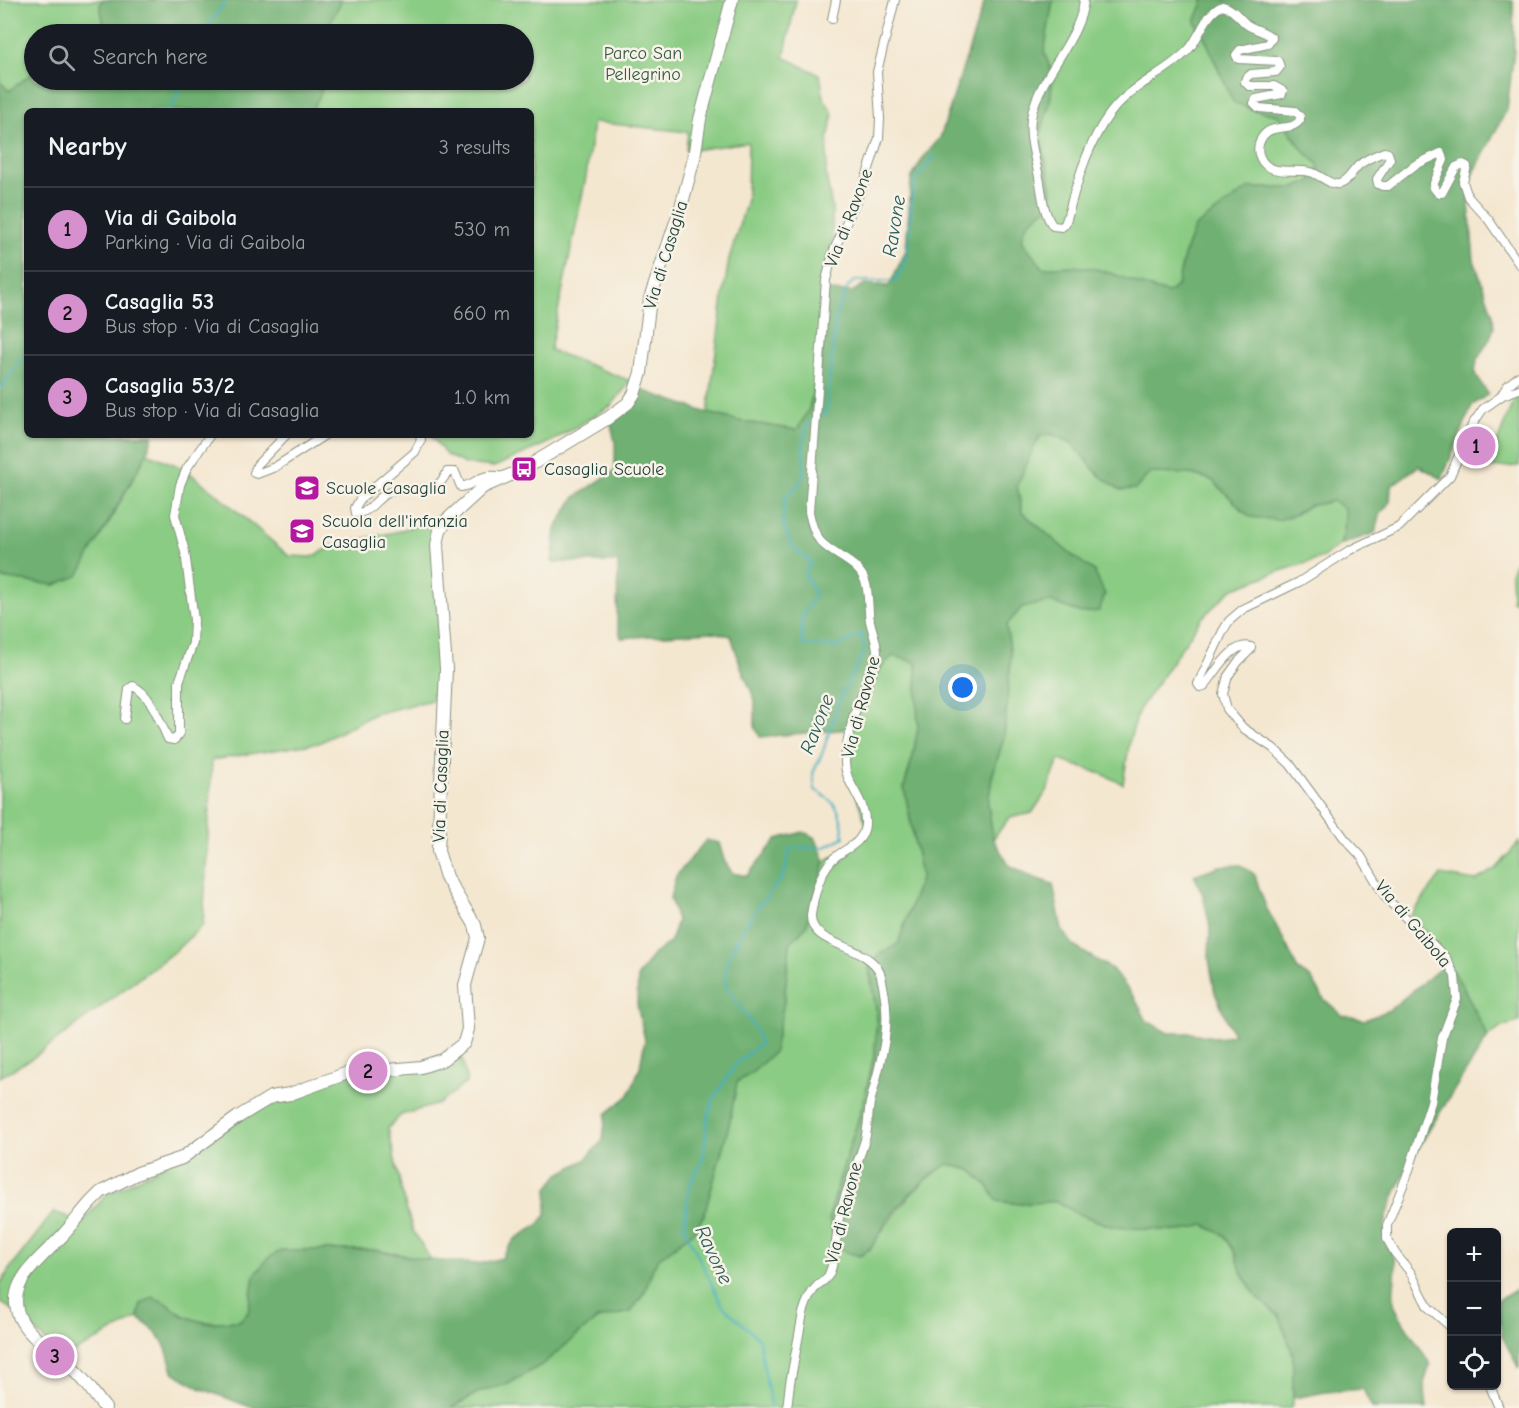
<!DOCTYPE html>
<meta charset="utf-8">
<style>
body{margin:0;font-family:"Comic Neue",sans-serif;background:#242831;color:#f1f3f6}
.controls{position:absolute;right:18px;bottom:18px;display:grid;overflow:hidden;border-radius:9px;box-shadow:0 2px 4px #0004}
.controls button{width:54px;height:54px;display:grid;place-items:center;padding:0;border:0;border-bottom:2px solid #363941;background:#171b24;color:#f1f3f6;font:30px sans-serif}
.you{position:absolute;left:963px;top:688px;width:21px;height:21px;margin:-15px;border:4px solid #fff;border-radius:50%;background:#1a73e8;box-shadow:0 0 0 9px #1a73e833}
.badge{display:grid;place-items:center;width:39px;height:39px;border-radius:50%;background:#d690ce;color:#111;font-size:20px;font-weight:700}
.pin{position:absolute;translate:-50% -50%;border:3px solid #fff;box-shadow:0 2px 6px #0006}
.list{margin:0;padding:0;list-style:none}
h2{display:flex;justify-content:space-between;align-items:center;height:78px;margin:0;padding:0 24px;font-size:26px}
h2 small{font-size:20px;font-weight:400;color:#9ea1a6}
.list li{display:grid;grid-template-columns:39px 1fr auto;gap:18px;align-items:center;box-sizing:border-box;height:84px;padding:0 24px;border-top:2px solid #363941}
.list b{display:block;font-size:22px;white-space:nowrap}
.list p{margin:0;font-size:20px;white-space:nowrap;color:#9ea1a6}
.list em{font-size:20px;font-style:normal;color:#9ea1a6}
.icon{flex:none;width:33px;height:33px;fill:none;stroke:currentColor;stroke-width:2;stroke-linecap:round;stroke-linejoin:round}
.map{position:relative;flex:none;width:1519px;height:1408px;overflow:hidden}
.search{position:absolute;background:#171b24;box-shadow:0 2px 4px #0004;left:24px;top:24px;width:510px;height:66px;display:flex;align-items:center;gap:15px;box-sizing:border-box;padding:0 21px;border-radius:33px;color:#9ea1a6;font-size:22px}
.panel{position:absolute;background:#171b24;box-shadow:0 2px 4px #0004;left:24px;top:108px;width:510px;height:330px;border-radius:9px}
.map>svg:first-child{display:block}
</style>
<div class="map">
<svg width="1519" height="1408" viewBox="0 0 1519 1408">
<rect width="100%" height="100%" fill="#f7f3e8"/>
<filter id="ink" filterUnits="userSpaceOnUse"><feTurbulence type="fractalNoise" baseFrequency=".0167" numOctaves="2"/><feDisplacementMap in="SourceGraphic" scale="12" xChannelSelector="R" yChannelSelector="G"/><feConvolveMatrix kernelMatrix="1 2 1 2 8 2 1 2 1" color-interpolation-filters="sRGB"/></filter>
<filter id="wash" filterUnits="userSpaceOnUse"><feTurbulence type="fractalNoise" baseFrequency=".008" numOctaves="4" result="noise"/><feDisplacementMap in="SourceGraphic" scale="24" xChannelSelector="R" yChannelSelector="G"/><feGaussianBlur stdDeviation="1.35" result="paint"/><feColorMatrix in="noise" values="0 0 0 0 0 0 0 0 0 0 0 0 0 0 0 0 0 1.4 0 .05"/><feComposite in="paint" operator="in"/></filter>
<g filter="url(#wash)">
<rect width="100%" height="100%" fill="#f4e7d0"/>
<path fill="#8bcc84" stroke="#55845c" stroke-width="1.5" d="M0,0H102L100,5L106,34H34V72L9,91L0,82Z
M247,0H796L784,57L820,75L824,98L833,114L828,139L826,175L832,208V246L826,263L822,354L809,409L797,430L739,421L708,413L723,297L729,259L747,200L748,142L686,151L688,132L593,122L586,177L550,350L631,381L611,406L552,441L494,467L465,464L446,455L431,435H531V111H171L192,80H524V34H223Z
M1053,0H1204L1195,22L1205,38L1220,74L1253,110L1278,115L1303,150L1317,163L1319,168L1310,182L1294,188H1249L1195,227L1185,252L1177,286L1168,293C1140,287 1116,273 1091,268C1075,265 1059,266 1043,268L1021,240L1026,225L1052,203L1051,186L1040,135L1050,102L1053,76L1044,52Z
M1519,393V466L1487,468L1516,394Z
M1051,434L1071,442L1099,475L1135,489L1150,473L1191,474L1212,480L1250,517L1294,515L1308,506L1334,501L1345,510L1344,532L1340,545L1320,559L1277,572L1232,589L1201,619L1139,710L1130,739L1123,784L1102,774L1059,760L1047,791L1032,813L1009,818L993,839L988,804L992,777L1004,737L1011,655L1006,626L1022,607L1051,602L1082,613L1094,571L1069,553L1022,512L1017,486L1033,449L1041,435Z
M147,453L183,468L218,495L289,556L312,557L335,545L400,531L441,515L436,543L444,697L374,714L319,743L212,760L203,925L175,951L34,1057L0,1077V578L55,585L105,530Z
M1519,554V602L1512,601L1511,573Z
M893,656L916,662L918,728L913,756L904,787L921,876L898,945L880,954L869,968L877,1015L875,1052L863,1104L845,1161L829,1218L870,1250C892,1213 912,1189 947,1164L971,1170L988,1186L997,1201L1020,1204L1057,1201L1076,1213L1114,1227L1181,1231L1204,1225L1224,1235L1236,1254L1242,1274L1257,1297L1280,1317L1293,1355V1398L1291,1408H451L481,1391L508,1384L543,1364L597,1319L631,1312L645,1292L653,1268L658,1259L693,1232L704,1215L729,1125L737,1082L752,1073L784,1002L790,943L806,926L825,861L859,841L867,827L847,768L850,729L862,696L880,667Z
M1519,842V1022L1502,1027L1488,1037L1462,985L1409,918L1441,875L1475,881L1497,868Z
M461,1052L467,1082L438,1104L401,1115L388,1128L404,1201L413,1231L431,1260L374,1250H283L254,1276L248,1313L239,1321C209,1323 191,1325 168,1304H141L138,1318L63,1358L16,1312L0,1302V1285L11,1267L54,1212L68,1217L80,1225L105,1196L151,1172L256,1110L291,1094L344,1074L381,1064L402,1068Z"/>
<path fill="#70b072" stroke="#487653" stroke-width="1.5" d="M102,0H342L332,19L327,34H106L100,5Z
M985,0H1053L1044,52L1053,76L1050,102L1040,135L1051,186L1052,203L1026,225L1022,240L1043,268C1059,266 1075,265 1091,268C1116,272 1140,287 1168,293L1177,286L1185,252L1195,227L1249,188H1295L1310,182L1319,168L1317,163L1303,150L1278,115L1253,110L1233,102L1205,38L1195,22L1204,0H1513L1514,51L1507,109L1471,179L1469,204L1474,260L1493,315L1494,328L1489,340L1477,360L1475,374L1488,394L1472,406L1442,479L1419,466L1391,486L1390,502L1381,513L1375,533L1340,545L1344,532L1345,510L1334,501L1308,506L1294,515L1278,520L1250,517L1212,480L1191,474L1150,473L1135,489L1120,490L1099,475L1071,442L1052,434L1041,435L1033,449L1017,486L1022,512L1069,553L1094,571L1105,594L1099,611L1082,613L1051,602L1022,607L1006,626L1011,655L1004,737L992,777L988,804L993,839L1009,865L1032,877L1053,884L1062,930L1075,947L1112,969L1134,997L1147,1021L1168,1033H1191L1219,1038L1233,1034L1215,993L1209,959L1210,926L1203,895L1194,875L1220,866L1241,865L1254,874L1266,907L1287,946L1298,970L1312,979L1324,999L1342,1015L1365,1020L1389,1010L1447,963L1462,985L1488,1037C1466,1074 1375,1201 1385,1240C1387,1247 1393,1253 1395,1260C1398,1274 1390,1294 1395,1306C1402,1324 1421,1346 1430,1365L1424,1383L1427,1408H1372L1363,1389L1326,1392L1293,1398V1355L1280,1317L1257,1297L1242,1274L1236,1254L1224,1235L1204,1225L1181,1231L1114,1227L1076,1213L1057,1201L1020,1204L997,1201L988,1186L971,1170L947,1164C925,1179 904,1197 888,1219C879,1233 875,1247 860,1256L846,1252L835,1243L829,1218L845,1161L863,1104L875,1052L877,1015L869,968L880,954L898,944L921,876L904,787L913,756L918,728L916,662L893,656C870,675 860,701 850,729L760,737L755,727V700L741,667L731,636L712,632L621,638L617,623L618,562H552L556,528L574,498L615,470V442L610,420L639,389L708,413L739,421L797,430L809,409L822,354L825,291L852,292L865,284L889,286L906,250L911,179L923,158L940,138Z
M34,72V80H325L319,97L311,111H27V435H153L147,453L78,576L55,585L0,578V82L9,91Z
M803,832L815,837L825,861L806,926L790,943L784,1002L774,1052L752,1073L737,1082L729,1125L704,1215L693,1232L658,1259L653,1268L645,1291L631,1312L597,1319L543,1364L508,1384L481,1391L451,1408H253L200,1388L173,1372C166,1344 163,1334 138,1318L141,1304L153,1297L168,1304L181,1315L205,1323L239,1321L248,1313L254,1276L269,1257L283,1250H374L431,1260L478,1264L502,1258L515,1239L537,1226L546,1215L548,1188L559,1174L585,1160L603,1140L606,1114L629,1095L640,1067L645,1040L637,1004L638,976L653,955L670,942L677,920L670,898L676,876L706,840L719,843L724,860L732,873L747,876L777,839Z
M1519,1288V1369L1502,1336L1497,1301Z"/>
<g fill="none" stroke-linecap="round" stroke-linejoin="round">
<path stroke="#43b0c1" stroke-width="2" d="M203,34L226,0
M168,111L178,95L177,80
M0,389L27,352
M818,417L826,413L836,314L848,287L854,281H894C916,259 906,209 915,182C918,172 929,166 934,156
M771,1408L759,1339L722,1305L684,1227L689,1186L703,1159L708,1116L714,1098L736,1064L760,1044L755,1029L725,984L727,959L751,916L784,875L790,848L825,847L844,837C841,811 838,803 815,790L813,773L822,754L841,696L864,652L862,634L836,647L802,645V615L815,596L805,574L811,562L791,546L783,523L785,498C809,475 803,478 803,447C803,440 806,431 807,424L814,420"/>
</g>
</g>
<g filter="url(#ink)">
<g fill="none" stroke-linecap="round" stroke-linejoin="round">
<g stroke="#8a9282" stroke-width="10">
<path id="street" d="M1084,0C1080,40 1041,74 1032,113C1027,134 1035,157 1039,177C1042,192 1043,214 1053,226L1062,227L1065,224C1070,211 1072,197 1077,184C1086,154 1099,121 1123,99C1143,80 1170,70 1189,49C1201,35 1205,14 1222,6C1233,8 1238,17 1246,24C1254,30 1265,31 1272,38L1268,44L1240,50L1236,55L1238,59L1278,61L1280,67L1276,72L1251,74L1246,78L1245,82L1249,86H1274L1283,91L1282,94L1256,99L1254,103L1259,108L1295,111L1300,116V120C1292,133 1271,121 1261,139C1258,145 1257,151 1260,157C1268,177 1294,168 1310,172C1320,174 1330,186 1339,184C1348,182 1353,170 1359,165C1366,159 1376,155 1384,152L1388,153L1390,159L1377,179L1378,184L1382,186H1388L1415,165L1441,153L1444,160L1434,183V188L1438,193H1442L1456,167L1463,164L1467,166L1463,182L1468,197L1488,219L1519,264
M832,19L836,0
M1501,396L1507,386L1519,376
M286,435L257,465L254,473L257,474L275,467L325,435
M420,435L421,440L415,452L360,499L355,508L356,513C371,513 375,498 388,493C411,483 435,500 447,472H455L461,487C479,484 478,472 503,477
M125,719L129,689L133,686C151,694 160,722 168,739L174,740L179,735V682L193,643L194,620L185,552L175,515L180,485L187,468L210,435
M1452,1328L1428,1307L1411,1273L1395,1253L1387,1239V1225L1408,1173L1431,1102L1442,1038L1457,999L1455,976L1446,958L1386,898L1361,856L1345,839L1290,764L1273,748L1243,728L1227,709L1223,694L1228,676L1238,662L1250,650L1251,647C1231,641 1215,675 1204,686L1200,687L1198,684L1223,631L1229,621L1243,609L1299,582L1350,550L1399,527L1450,476L1472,425L1483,409L1503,395L1519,389
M1490,1386L1499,1408
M787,1408L790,1383L803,1313C806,1303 810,1292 818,1285C821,1282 826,1280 828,1276C836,1263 836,1234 839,1218C845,1191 857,1166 865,1140C868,1128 868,1115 870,1103C879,1066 892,1031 884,991C883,986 882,979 880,973C867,943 809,947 811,915C813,898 820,872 832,860C844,848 863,845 865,825C867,799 844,785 845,761C846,743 853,715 860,699C866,683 877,669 877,652C877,642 872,631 870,621C868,609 869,596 866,584C860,561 834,557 820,541C814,533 811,522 809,512L826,280L834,250L865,181L879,138L880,118L877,72L895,0"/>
</g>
<g stroke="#8a9282" stroke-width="14">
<path id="secondary" d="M105,1408C94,1395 86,1380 73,1369C49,1347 0,1323 21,1282C30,1265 48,1251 61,1237C72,1226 81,1213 91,1202L101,1192L138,1173L182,1158L238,1117L271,1097L290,1094L345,1074L421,1067L442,1060L464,1043L468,1029L465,985L478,938L475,925L446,877L438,851L446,669L437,545L440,530L448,519L483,487L524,469L608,418L628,403L634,394L641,373L650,299L681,207L694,158L700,119L732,0"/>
</g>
<use href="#street" stroke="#fff" stroke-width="8"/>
<use href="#secondary" stroke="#fff" stroke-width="12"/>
</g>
</g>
<defs>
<g id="bus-square" transform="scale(1.35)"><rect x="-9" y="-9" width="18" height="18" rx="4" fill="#b5179e" stroke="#f7f3e8"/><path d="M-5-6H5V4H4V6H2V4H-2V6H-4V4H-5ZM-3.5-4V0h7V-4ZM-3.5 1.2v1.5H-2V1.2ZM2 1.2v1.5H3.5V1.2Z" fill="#fff"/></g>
<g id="school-square" transform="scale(1.35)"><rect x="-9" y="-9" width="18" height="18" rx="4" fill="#b5179e" stroke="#f7f3e8"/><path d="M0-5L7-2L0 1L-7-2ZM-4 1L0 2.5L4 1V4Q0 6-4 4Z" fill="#fff"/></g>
</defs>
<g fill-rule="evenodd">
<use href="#bus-square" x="524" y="469"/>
<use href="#school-square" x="307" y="488"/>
<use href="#school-square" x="302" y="531"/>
</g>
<g text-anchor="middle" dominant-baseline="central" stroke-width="5" stroke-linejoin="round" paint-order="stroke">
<g font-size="18" fill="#355a44" stroke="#f7f3e8">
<text x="643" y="53">Parco San<tspan x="643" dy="21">Pellegrino</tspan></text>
</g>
<g font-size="18" fill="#1f3d34" stroke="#f7f3e8">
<text transform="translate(849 218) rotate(-69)">Via di Ravone</text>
<text transform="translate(666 255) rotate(-73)">Via di Casaglia</text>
<text transform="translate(861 707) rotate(-75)">Via di Ravone</text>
<text transform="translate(441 786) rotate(-88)">Via di Casaglia</text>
<text transform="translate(1413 924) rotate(50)">Via di Gaibola</text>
<text transform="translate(844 1213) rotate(-76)">Via di Ravone</text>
</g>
<g font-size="18" fill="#1f3d34" stroke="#f7f3e8" text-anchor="start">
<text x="544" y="469">Casaglia Scuole</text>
<text x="326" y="488">Scuole Casaglia</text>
<text x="322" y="521">Scuola dell'infanzia<tspan x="322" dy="21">Casaglia</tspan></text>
</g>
<g font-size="20" font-style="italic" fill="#285a57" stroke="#f7f3e8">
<text transform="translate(894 226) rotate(-81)">Ravone</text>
<text transform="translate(817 724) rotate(-69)">Ravone</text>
<text transform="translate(714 1255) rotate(65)">Ravone</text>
</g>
</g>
</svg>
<div class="controls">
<button>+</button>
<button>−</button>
<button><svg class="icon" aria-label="locate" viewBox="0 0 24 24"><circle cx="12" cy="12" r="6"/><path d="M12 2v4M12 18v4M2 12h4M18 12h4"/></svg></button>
</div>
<div class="you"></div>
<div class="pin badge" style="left:1476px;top:446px">1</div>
<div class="pin badge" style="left:368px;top:1071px">2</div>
<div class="pin badge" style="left:55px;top:1356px">3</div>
<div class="search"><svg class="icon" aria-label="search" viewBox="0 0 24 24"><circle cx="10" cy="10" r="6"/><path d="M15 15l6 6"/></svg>Search here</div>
<section class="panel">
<h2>Nearby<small>3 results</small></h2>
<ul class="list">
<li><span class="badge">1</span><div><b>Via di Gaibola</b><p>Parking · Via di Gaibola</p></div><em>530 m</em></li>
<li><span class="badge">2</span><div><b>Casaglia 53</b><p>Bus stop · Via di Casaglia</p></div><em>660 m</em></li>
<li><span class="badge">3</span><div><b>Casaglia 53/2</b><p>Bus stop · Via di Casaglia</p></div><em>1.0 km</em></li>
</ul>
</section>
</div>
